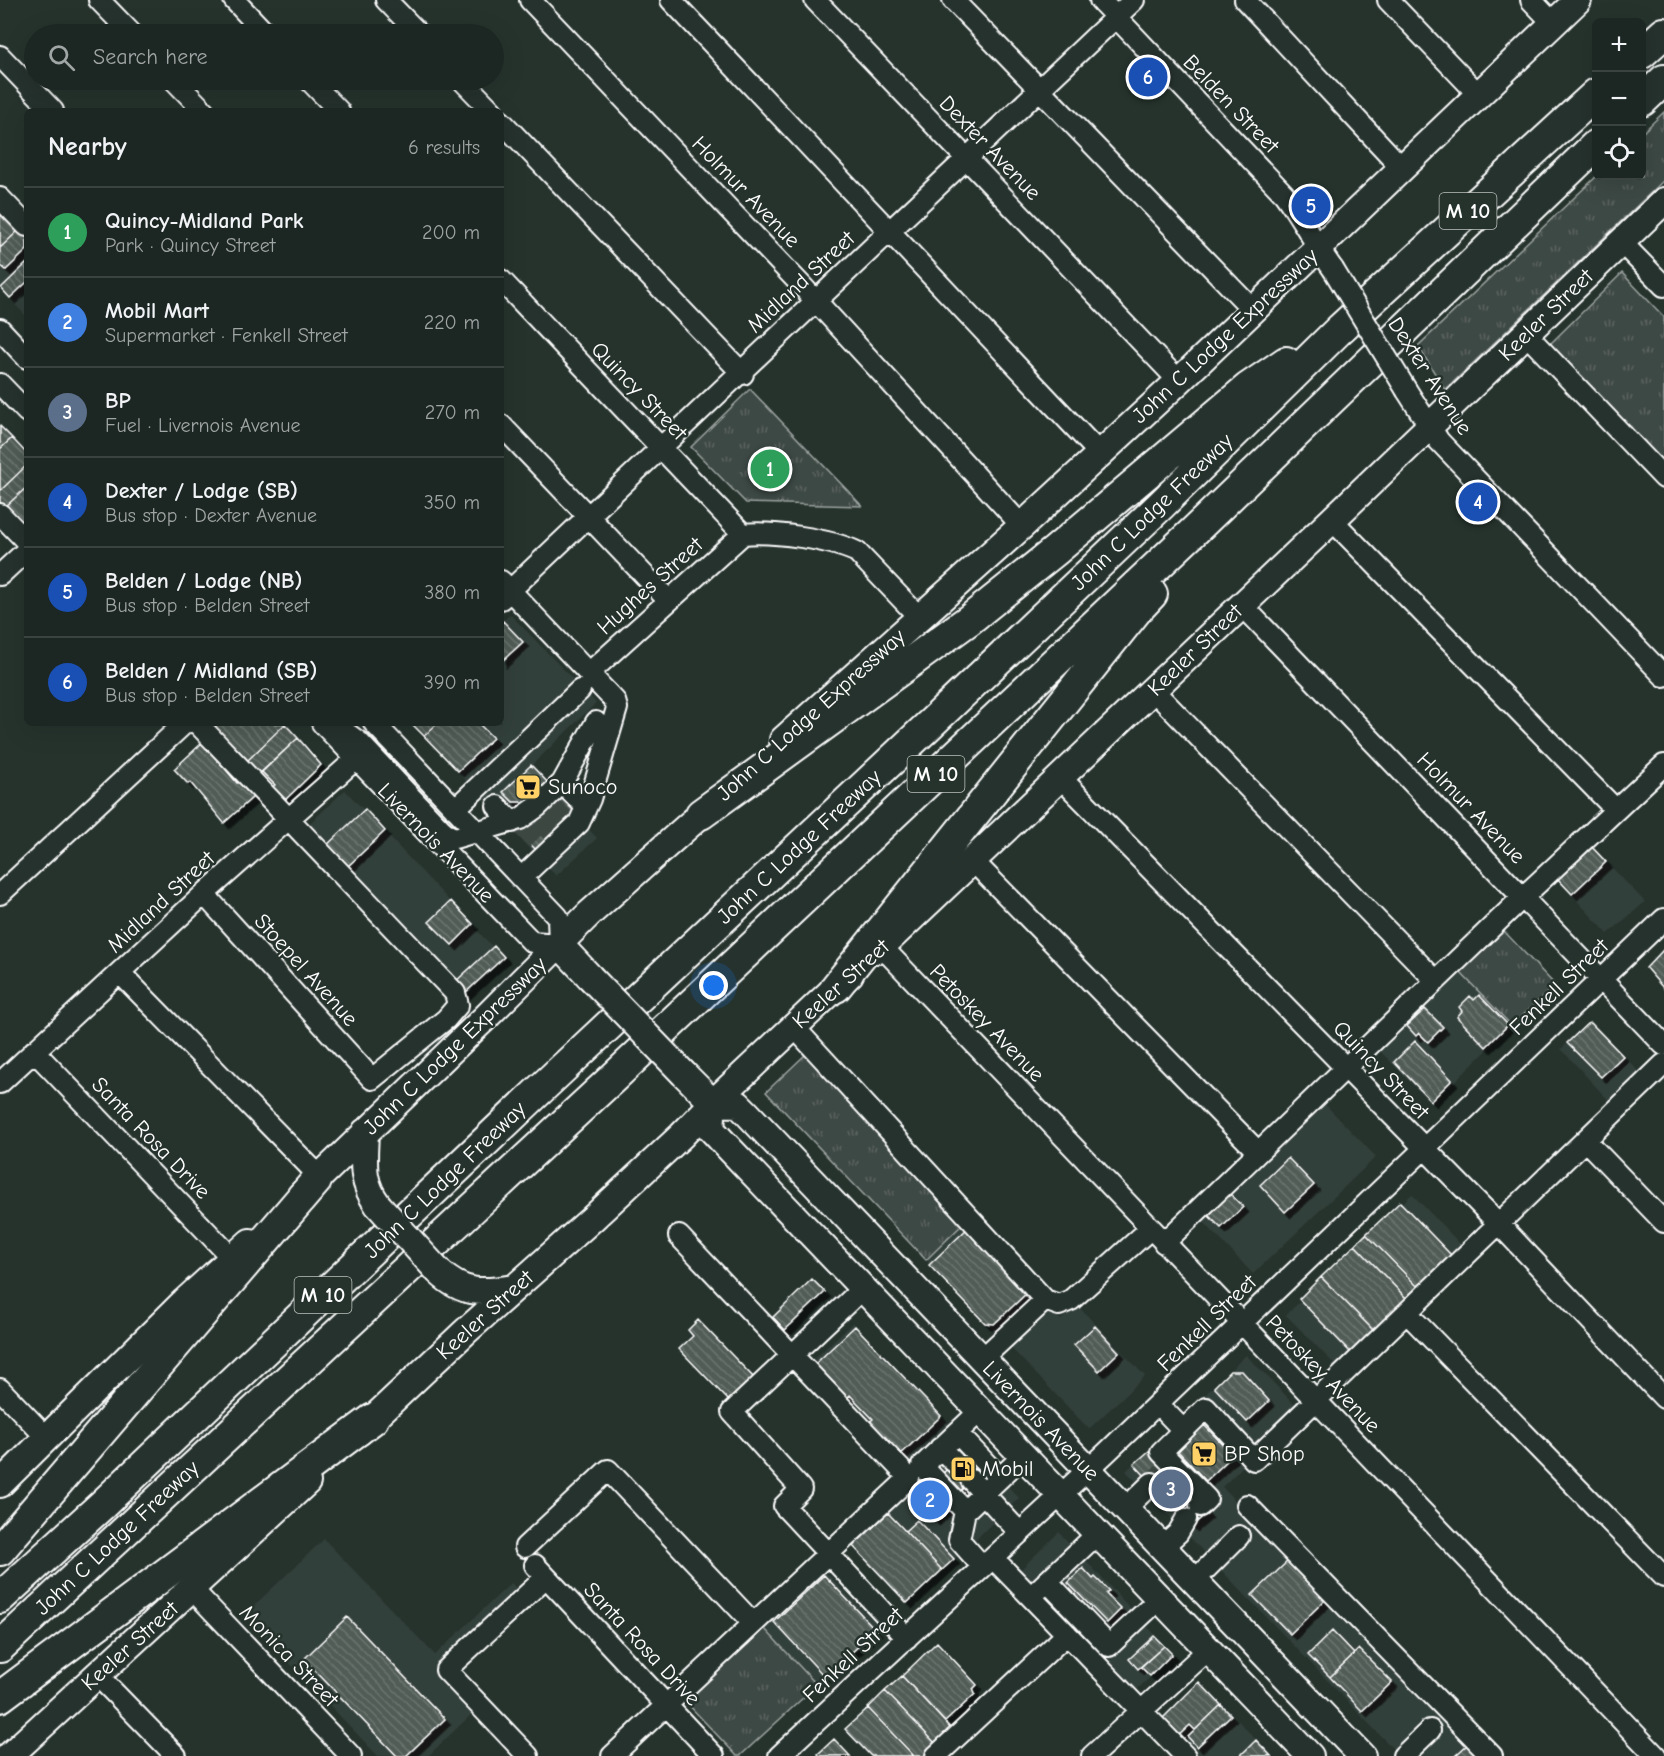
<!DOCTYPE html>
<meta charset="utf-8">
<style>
body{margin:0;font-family:"Comic Neue",sans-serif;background:#29322f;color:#f1f3f6}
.controls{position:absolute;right:18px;top:18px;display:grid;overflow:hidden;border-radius:9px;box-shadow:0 6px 24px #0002}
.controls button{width:54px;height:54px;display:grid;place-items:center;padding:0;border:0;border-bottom:2px solid #3a4340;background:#1c2622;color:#f1f3f6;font:30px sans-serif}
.you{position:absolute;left:714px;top:986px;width:21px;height:21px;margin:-15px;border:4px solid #fff;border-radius:50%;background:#1a73e8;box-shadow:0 0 0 9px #1a73e833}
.badge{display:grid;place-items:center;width:39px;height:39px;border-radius:50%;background:#8bbbb9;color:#fff;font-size:20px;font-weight:700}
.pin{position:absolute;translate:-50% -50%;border:3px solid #fff;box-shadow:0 2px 6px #0006}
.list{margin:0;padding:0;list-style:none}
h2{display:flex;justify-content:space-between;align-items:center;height:78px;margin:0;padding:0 24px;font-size:26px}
h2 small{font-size:20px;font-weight:400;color:#a0a5a5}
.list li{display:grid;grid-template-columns:39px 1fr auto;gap:18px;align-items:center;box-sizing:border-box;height:90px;padding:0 24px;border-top:2px solid #3a4340}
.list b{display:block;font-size:22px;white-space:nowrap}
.list p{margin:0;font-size:20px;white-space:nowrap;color:#a0a5a5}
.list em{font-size:20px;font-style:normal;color:#a0a5a5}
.icon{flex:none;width:33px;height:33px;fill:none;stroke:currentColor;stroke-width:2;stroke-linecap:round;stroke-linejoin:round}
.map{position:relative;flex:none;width:1664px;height:1756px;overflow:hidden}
.search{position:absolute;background:#1c2622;box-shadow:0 6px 24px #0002;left:24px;top:24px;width:480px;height:66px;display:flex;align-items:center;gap:15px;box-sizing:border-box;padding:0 21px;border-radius:33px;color:#a0a5a5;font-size:22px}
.panel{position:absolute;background:#1c2622;box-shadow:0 6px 24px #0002;left:24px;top:108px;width:480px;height:618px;border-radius:9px}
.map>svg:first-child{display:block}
</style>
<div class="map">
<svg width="1664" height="1756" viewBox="0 0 1664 1756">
<defs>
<pattern id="grass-tufts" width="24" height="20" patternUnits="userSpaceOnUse" patternTransform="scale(1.5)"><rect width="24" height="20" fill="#3e4944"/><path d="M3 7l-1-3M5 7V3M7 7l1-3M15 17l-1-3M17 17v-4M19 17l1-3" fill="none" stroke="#5b6460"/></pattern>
<pattern id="building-back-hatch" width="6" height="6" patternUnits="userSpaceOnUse" patternTransform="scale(1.5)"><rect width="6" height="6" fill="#515c57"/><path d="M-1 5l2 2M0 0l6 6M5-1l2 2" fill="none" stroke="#6b7470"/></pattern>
<filter id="shadow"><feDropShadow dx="5.5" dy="5.5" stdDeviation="0" flood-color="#0009"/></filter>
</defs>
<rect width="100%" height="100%" fill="#26332d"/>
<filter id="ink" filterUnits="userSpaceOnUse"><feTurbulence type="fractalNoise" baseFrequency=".0167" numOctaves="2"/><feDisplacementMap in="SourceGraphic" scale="12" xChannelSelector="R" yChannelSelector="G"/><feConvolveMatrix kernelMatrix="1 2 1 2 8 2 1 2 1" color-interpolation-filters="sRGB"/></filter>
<g filter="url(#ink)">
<path fill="#333f3a" d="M0,206L27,234V317L0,289Z
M510,614L596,703L530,767L597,838L556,876L411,723H501V623Z
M345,790L504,959L464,997L305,828Z
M1590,845L1645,902L1608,934L1556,878Z
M1459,971L1512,1026L1432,1104L1379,1050Z
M1591,1021L1643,1076L1612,1104L1561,1049Z
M1322,1101L1376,1157L1253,1274L1200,1218Z
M1412,1194L1465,1249L1339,1369L1286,1315Z
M967,1220L1061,1320L1077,1305L1145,1376L1089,1429L926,1260Z
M853,1322L1019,1498L907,1604L852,1546L924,1478L812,1361Z
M1246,1355L1300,1410L1222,1487L1484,1756H1400L1126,1471Z
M1059,1532L1174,1655L1132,1694L1017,1573Z
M324,1539L435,1655L511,1583L517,1589L436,1667L476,1710L428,1756H378L244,1615Z
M823,1569L879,1627L817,1685L763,1627Z
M1199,1681L1233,1715L1271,1756H1192L1158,1721Z"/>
<path fill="url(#grass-tufts)" stroke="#9ea4a2" stroke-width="1.5" d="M1664,112V180L1445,390L1418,346L1597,176H1642V133Z
M1622,273L1664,317V466L1547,347Z
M750,389L848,491L862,506L746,503L691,447Z
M1503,930L1555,985L1512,1026L1459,971Z
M807,1053L967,1220L926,1260L766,1092Z
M763,1627L817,1685L740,1756H737L684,1700Z"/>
<path fill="url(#building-back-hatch)" stroke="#fff" stroke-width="1.5" filter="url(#shadow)" d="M0,211L20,229L0,248Z
M20,229L27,236V250L6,270L0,265V248Z
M27,263V282L10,298L1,288Z
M0,426L12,438L0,449Z
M12,438L27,454V465L0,491V449Z
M27,465V487L4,508L0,505V491Z
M27,487V530L4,508Z
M503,621L523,642L501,662V624Z
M218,723H284L285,724L246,762L214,727Z
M411,723H438L424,736Z
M438,723H478L493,738L458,771L424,736Z
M285,724L298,738L258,775L246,762Z
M298,738L321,765L283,802L270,789L275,785L262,772Z
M203,742L237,783L239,782L253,797L224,823L190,782L188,784L174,769Z
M531,765L549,784L529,802H513L503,792Z
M567,794L581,809L536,850L517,830L532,817L537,822Z
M365,809L385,831L346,868L326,846Z
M1590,845L1606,862L1572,894L1556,877Z
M451,901L473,924L452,945L429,922Z
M494,946L504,957L464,994L454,983Z
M1664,949V989L1646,968Z
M1479,995L1508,1025L1486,1047L1457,1017L1462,1011L1459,1007L1470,996L1474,1000Z
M1425,1009L1443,1027L1428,1042L1419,1033L1416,1036L1407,1026Z
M1591,1023L1623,1056L1601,1077L1567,1043L1587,1024Z
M1415,1041L1452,1080L1431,1101L1394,1062Z
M1288,1158L1314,1185L1285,1212L1260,1185Z
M1226,1190L1243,1207L1221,1228L1204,1211Z
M1400,1202L1452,1256L1419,1288L1366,1234Z
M970,1226L1031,1289L994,1324L985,1323L929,1265Z
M1366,1234L1419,1288L1407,1299L1355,1245Z
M1355,1245L1407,1299L1374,1331L1321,1277Z
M1321,1277L1374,1331L1351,1353L1299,1299Z
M812,1279L825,1292L785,1330L773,1317Z
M698,1320L755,1379L731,1403L679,1349L693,1336L688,1330Z
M855,1326L941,1416L899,1456L868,1423L873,1419L850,1395L846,1399L814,1365Z
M1095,1326L1119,1352L1099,1371L1074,1345Z
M1230,1371H1242L1269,1401L1247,1422L1214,1387Z
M1204,1425L1233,1455L1206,1481L1178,1451Z
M969,1448L986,1466L957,1494L940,1476Z
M1149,1451L1207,1513L1192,1526L1134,1464Z
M927,1480L951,1504L934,1520L911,1496Z
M888,1513L942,1570L907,1603L853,1546Z
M917,1520L954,1559L942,1570L905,1531Z
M1290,1559L1327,1598L1290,1634L1252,1595Z
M1083,1568L1093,1579L1095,1577L1109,1591L1106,1594L1121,1609L1107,1623L1068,1583Z
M824,1575L876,1630L825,1677L774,1622Z
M347,1617L445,1719L406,1756H397L304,1659Z
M1332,1631L1354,1654L1330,1677L1308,1655Z
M1154,1636L1164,1646L1138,1669L1129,1659Z
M937,1642L977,1685L973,1689L975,1694L945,1722L902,1676Z
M1164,1646L1172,1654L1150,1676L1141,1667Z
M1359,1649L1392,1682L1362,1711L1330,1677Z
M902,1676L952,1730L937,1745L885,1691Z
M1199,1682L1221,1705L1195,1730L1190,1725L1176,1738L1160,1721Z
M885,1691L939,1747L930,1756H914L868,1708Z
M1221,1705L1231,1715L1197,1747L1188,1737Z
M868,1708L914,1756H871L845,1729Z
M834,1739L850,1756H819L818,1754Z
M1256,1740L1271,1756H1240Z
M1469,1743L1481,1756H1455Z"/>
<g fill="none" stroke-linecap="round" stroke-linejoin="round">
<path stroke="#3c4742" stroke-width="20" stroke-dasharray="20 10" stroke-linecap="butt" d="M553,807L567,822
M539,820L553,834
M522,826L541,846
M1152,1483L1166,1469"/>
<g stroke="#fff" stroke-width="24">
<path id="minor" d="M99,0L132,34
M234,0L266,34
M386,0L419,34
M530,0L804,288L1022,526
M671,0L1100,454
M815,0L1179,381
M953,0L1253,310
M1100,0L1284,194C1302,218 1315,245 1333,269
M1245,0L1402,168
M1388,0L1479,95
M1531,0L1554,24
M0,56L53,111
M174,80L204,111
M309,80L339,111
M462,80L492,111
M501,121L743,374
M0,198L27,226
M1622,243L1664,286
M501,280L743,534
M0,329L27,358
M1526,334L1664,478
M0,384L27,412
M1407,391L1439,441L1664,676
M501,425L669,601
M0,514L27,542
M1332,520L1616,810
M743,534C773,531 830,539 857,552L920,618
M0,575L27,550
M501,581L615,701L617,708L590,799L579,823L521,878
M501,599L1134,0
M1242,605L1664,1045
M589,673L743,534
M1153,690L1436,981
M197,723L455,993L458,1005L446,1019L372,1079L204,894
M322,723L532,942L559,944L558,917L374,723
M337,726L359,742L442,830L448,835L455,838L520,819L537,807L562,783L586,807
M1061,778L1499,1224L1664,1398
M562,783L596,722
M497,806L512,822
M455,809L580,690
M973,861L1258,1152
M0,894L185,723
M882,947L1656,1756
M120,973L320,1177
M794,1027L1045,1300L1059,1305L1071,1300L1150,1229
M34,1051L232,1258
M0,1083L204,894L356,759
M1585,1140L1664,1222
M1164,1243L1523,897L1664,765
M863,1288L732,1412L801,1489L784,1506L907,1638
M1407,1313L1664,1577
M982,1359L1045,1300
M0,1389L47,1438
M1158,1404L1183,1430
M980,1411L922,1466L965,1511L1023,1456
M957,1433L1000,1478
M940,1448L954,1462
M971,1480L1020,1533
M1247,1505L1492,1756
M1200,1506L1207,1499L1161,1452L1206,1408L1254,1460L1664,1064
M1125,1509L1152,1483
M965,1511L959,1540L983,1567
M525,1547L608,1470L753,1623
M1162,1547L1178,1533L1186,1519
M993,1558L1185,1756
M535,1565L714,1756
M1047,1581L1109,1646L1159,1599
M1194,1581L1239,1536
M192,1589L351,1756
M1038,1590L1097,1534
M97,1675L176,1756
M528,1756L446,1670L546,1577
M612,1756L909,1478L679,1236
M779,1756L1105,1454L1664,919
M936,1756L1067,1634
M1092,1756L1208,1650
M1403,1756L1430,1730"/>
</g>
<g stroke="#fff" stroke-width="30">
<path id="major" d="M783,740L1022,526L1179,381L1578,0
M559,944L590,977
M878,950L1332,520L1664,201
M684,1074L713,1103L738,1104L746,1112L1362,1756
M713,1103L711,1129L724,1143L1310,1756
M365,1132C364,1161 360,1181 378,1205
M301,1195L485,1018L589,914L716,801
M439,1272C463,1295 483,1293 514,1288
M359,1432L465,1332L592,1219L681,1136L713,1103L850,974
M0,1484L185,1301L250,1242
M9,1756L307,1482"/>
</g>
<g stroke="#fff" stroke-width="34">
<path id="highway" d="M1642,53L1664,33
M1642,101L1664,80
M701,814L969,620L1055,551L1248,388L1286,362
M836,987L1137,610L1152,594
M0,1550L316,1181
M0,1598L101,1506L545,1085L926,728L1161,505L1340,329L1596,94
M0,1647L612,1079L1191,534L1596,145
M0,1697L373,1419"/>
</g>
<use href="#minor" stroke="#26332d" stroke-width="20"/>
<use href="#major" stroke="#26332d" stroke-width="26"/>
<use href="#highway" stroke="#26332d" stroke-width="30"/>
<g stroke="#fff" stroke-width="24" stroke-linecap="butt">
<path id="minor-bridge" d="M1333,269L1407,391"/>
</g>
<g stroke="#fff" stroke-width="30" stroke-linecap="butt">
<path id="major-bridge" d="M590,977L684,1074
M378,1205L439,1272"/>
</g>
<use href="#minor-bridge" stroke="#26332d" stroke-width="20"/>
<use href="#major-bridge" stroke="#26332d" stroke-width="26"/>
</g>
</g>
<defs>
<g id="supermarket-square" transform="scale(1.35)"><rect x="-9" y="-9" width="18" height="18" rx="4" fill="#ffd166" stroke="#26332d"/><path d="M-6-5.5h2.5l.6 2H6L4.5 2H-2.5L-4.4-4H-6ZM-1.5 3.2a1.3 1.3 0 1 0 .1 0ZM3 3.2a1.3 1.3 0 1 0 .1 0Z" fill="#111"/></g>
<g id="fuel-square" transform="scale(1.35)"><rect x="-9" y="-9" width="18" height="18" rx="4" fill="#ffd166" stroke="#26332d"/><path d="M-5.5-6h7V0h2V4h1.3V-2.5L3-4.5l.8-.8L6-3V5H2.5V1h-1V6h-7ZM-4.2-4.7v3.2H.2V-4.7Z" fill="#111"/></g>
</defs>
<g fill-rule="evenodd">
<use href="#supermarket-square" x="528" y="787"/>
<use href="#supermarket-square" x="1204" y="1454"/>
<use href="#fuel-square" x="963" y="1469"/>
</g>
<g text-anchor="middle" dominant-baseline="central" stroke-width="5" stroke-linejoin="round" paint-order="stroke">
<g fill="#26332d" stroke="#bec2c0" stroke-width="1.5">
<rect x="1439.5" y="193" width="57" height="36" rx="4.5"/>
<rect x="907.5" y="756" width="57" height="36" rx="4.5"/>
<rect x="294.5" y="1277" width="57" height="36" rx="4.5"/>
</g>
<g font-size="21" font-weight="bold" fill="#fff">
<text x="1468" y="211">M 10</text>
<text x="936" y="774">M 10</text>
<text x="323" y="1295">M 10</text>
</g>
<g font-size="22" fill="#fff" stroke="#26332d">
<text transform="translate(1231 104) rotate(46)">Belden Street</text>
<text transform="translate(990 148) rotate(46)">Dexter Avenue</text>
<text transform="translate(746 192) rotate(46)">Holmur Avenue</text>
<text transform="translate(801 282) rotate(-43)">Midland Street</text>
<text transform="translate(1546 315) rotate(-44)">Keeler Street</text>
<text transform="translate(1225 336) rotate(-43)">John C Lodge Expressway</text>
<text transform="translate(1430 376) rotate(57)">Dexter Avenue</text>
<text transform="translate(639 391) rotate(46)">Quincy Street</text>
<text transform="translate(1152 512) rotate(-44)">John C Lodge Freeway</text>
<text transform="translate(650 586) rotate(-42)">Hughes Street</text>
<text transform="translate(1195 650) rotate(-44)">Keeler Street</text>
<text transform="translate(811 715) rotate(-42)">John C Lodge Expressway</text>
<text transform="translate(1471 808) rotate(46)">Holmur Avenue</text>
<text transform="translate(436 843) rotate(46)">Livernois Avenue</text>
<text transform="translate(799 847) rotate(-43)">John C Lodge Freeway</text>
<text transform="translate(161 902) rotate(-43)">Midland Street</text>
<text transform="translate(306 970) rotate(48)">Stoepel Avenue</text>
<text transform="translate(841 984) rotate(-42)">Keeler Street</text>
<text transform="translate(1559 987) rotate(-44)">Fenkell Street</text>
<text transform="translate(987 1023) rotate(46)">Petoskey Avenue</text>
<text transform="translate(455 1046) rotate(-44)">John C Lodge Expressway</text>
<text transform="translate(1381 1070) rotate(46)">Quincy Street</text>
<text transform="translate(151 1138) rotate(46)">Santa Rosa Drive</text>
<text transform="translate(445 1180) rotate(-44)">John C Lodge Freeway</text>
<text transform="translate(485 1315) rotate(-42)">Keeler Street</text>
<text transform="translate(1207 1323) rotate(-44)">Fenkell Street</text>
<text transform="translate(1323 1374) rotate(46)">Petoskey Avenue</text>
<text transform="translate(1041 1421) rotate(46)">Livernois Avenue</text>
<text transform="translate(117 1538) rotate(-43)">John C Lodge Freeway</text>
<text transform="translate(642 1644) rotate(47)">Santa Rosa Drive</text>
<text transform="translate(130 1646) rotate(-42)">Keeler Street</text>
<text transform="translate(853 1655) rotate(-43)">Fenkell Street</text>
<text transform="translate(289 1656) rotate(46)">Monica Street</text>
</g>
<g font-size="22" fill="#fff" stroke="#26332d" text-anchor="start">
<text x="548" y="787">Sunoco</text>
<text x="1224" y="1454">BP Shop</text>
<text x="982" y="1469">Mobil</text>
</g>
</g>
</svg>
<div class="controls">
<button>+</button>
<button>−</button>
<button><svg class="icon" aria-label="locate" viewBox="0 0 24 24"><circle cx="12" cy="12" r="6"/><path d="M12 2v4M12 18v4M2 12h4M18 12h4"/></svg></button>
</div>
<div class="you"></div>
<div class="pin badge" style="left:770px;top:469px;background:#2e9e5b">1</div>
<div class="pin badge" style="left:930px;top:1500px;background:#3f7fe0">2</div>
<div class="pin badge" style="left:1171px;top:1489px;background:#5c6f8a">3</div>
<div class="pin badge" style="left:1478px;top:502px;background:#1a4fb4">4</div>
<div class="pin badge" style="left:1311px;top:206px;background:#1a4fb4">5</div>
<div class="pin badge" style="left:1148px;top:77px;background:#1a4fb4">6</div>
<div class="search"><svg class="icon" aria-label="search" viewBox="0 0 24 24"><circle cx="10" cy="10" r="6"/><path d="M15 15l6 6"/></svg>Search here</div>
<section class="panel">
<h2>Nearby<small>6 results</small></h2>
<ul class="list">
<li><span class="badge" style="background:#2e9e5b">1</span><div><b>Quincy-Midland Park</b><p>Park · Quincy Street</p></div><em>200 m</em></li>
<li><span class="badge" style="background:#3f7fe0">2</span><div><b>Mobil Mart</b><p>Supermarket · Fenkell Street</p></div><em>220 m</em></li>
<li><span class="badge" style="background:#5c6f8a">3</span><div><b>BP</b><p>Fuel · Livernois Avenue</p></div><em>270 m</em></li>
<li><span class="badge" style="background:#1a4fb4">4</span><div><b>Dexter / Lodge (SB)</b><p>Bus stop · Dexter Avenue</p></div><em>350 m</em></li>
<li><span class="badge" style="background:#1a4fb4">5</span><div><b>Belden / Lodge (NB)</b><p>Bus stop · Belden Street</p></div><em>380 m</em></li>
<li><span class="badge" style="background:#1a4fb4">6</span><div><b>Belden / Midland (SB)</b><p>Bus stop · Belden Street</p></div><em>390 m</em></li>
</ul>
</section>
</div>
